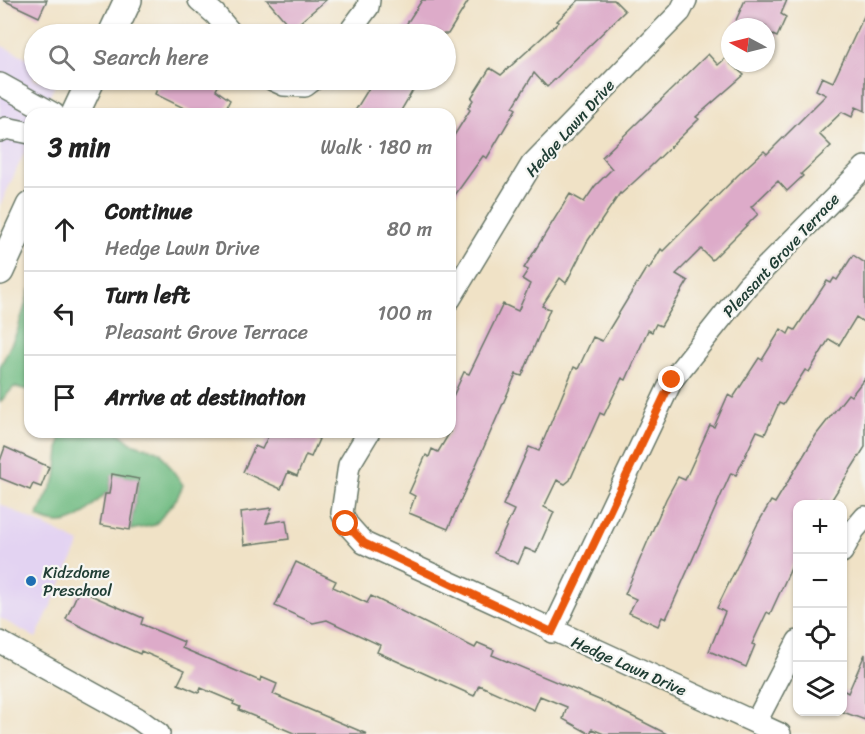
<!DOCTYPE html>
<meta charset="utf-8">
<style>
body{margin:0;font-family:Sriracha,sans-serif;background:#f6f6f6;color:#222}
.controls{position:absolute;right:18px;bottom:18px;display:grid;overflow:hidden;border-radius:12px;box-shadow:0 2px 4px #0004}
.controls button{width:54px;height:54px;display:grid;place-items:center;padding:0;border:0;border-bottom:2px solid #e0e0e0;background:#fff;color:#222;font:30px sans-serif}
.compass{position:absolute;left:721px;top:18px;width:54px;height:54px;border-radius:50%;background:#fff;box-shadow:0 2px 4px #0004;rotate:277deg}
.stop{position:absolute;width:18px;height:18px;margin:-14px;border:4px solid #ea580c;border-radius:50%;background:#fff}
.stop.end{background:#ea580c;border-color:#fff;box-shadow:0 2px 6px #0008}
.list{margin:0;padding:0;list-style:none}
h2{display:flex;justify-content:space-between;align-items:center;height:78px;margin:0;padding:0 24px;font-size:26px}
h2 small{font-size:20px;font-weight:400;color:#767676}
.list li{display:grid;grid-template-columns:39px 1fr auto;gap:18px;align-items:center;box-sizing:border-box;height:84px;padding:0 24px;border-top:2px solid #e0e0e0}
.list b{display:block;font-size:22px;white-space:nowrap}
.list p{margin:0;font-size:20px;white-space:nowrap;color:#767676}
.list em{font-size:20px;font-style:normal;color:#767676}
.icon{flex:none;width:33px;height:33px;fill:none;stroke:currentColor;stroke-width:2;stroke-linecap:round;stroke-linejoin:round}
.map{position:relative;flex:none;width:865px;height:734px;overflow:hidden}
.search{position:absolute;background:#fff;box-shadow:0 2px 4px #0004;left:24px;top:24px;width:432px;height:66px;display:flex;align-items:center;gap:15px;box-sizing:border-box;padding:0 21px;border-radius:33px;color:#767676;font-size:22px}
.panel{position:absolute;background:#fff;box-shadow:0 2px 4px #0004;left:24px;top:108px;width:432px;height:330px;border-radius:18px}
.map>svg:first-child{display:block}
</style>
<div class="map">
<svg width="865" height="734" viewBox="0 0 865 734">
<rect width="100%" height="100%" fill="#f6f6f2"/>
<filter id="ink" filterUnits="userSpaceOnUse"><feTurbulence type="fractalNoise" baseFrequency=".0167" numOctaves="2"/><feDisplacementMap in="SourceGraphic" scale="12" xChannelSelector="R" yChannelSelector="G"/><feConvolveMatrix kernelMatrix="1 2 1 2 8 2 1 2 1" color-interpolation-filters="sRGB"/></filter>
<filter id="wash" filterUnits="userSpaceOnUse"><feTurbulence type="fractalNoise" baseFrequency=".008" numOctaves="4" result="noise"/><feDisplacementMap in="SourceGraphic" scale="24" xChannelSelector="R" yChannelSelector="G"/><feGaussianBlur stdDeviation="1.35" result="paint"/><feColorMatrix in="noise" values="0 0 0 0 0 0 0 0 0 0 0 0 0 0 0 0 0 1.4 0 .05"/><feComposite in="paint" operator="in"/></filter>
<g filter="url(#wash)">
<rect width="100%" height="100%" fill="#f0e2c6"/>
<path fill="#e3d3f2" d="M0,45L34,61V80H57L42,114H30V140L0,206Z
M0,504L80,543L36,638L0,618Z"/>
<path fill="#72bc83" stroke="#487c5c" stroke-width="1.5" d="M30,289V390L14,387L0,402V367L17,332Z
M61,432H118L131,443L160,452L183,485L177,498L155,525L130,530L139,479L112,475L109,494H105C84,514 68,534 37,516L56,478Z"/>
<g id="blocks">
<path fill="#ddabc9" d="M3,0H47L39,17Z
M267,0H326L292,29Z
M422,0H469L448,34H400Z
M579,0H614L625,11L547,87L534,73L513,107L516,109L487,158L483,156L450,202V142L470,110L468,108L473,100L471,98L490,68L501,75L559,22L557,21Z
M745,0H787L781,14L786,17L777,37L766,32V27H733Z
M865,14V111L856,107L852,117L842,112L819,134L831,146L801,174L803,176L787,191L778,181L751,207L758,214L712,260L701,249L676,274L688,281L661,326L656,324L652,332L648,330L626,380L622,378L604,415L600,413L570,480L565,484L557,480L544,507L554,512L536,553L525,548L518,564L494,553L514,510L503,505L529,447L539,451L574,367L578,369L593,337L602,341L647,267L649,269L661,249L663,251L738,175L764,151L767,154L826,95L816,90L822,77L833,82Z
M708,54L718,65L727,57L730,63L744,75L696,117L699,119L647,170L621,194L620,193L587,242L566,283L560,278L542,306L550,309L522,376L516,374L448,529L409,513L415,496L409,493L426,455L429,457L432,449L438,452L450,432V403L464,372L469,374L503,304L518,311L530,284L522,279L528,270L524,268L570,194L584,202L595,186L612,169L602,157Z
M161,80H210L219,84L216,90L230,100L223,114H196L155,94Z
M374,80H419L399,114H353Z
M853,255L865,263V323L856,317L839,345L829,339L809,372L805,370L783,405L779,403L765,434L757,431L736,475L731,473L666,619L662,617L658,626L629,613L636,599L625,594L666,499L678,477L685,480L710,425L714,427L728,395L733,398L759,358L762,360L781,329L788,334L791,328L795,330L827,281L831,283L834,278L837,280Z
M865,378V447L829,504L820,499L816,504H798V553L770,614L767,612L752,644L755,645L746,667L709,651L725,612L717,608L757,525L771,501L775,503L816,435L848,394L851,396Z
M270,432H304L319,439L311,457L306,455L297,476L288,472L281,489L243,472L255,446L262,449Z
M5,447L49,467L41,487L33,484L30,490L0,478V461Z
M112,474L139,479L130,530L100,525L105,494H109Z
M272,508L266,523L286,520L289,539L244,545L241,512Z
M296,562L336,581L333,587L367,603L371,596L475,648L478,643L494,650L492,655L604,702L667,734H604L592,729L590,734L563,719L567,707L540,696L534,710L479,685L474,696L377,652L380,645L327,620L313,623L275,606Z
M79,590L143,618L141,624L184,642L182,648L260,681L261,677L277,684L273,694L367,734H296L239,710L240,707L233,704L234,702L201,688L199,693L178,684L185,670L141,651L140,654L108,640L66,619Z
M865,654V720L843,712V690L848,693Z"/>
</g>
</g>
<g filter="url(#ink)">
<use href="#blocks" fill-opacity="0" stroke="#687767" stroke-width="1.5"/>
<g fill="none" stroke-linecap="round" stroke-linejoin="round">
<g stroke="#687767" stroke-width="24">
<path id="minor" d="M199,0L215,14L232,34
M348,34L368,7L369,0
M273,80L284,85L305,86L313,80
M0,84L54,114
M0,131L6,128L30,133
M450,299L532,164L680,12L686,0
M369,432L349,465L342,513L347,524L364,543L780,734
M842,552L854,530L865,517
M552,632L672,380L747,286L865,167
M0,642L137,718L159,734
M756,722L798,641"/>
</g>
<g stroke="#687767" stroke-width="30">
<path id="major" d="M112,34L128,0
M75,114L91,80
M0,271L30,206"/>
</g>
<use href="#minor" stroke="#fff" stroke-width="21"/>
<use href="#major" stroke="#fff" stroke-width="27"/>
</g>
</g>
<g fill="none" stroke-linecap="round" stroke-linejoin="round" filter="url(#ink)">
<path stroke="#ea580c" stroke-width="8" d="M346,524L364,543L552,632L672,380"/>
</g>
<circle fill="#1f6fb2" stroke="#f6f6f2" stroke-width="2" cx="31" cy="581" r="6"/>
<g text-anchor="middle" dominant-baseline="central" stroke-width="4.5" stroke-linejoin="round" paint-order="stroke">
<g font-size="16" fill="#1f3d34" stroke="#f6f6f2">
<text transform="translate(570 128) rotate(-48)">Hedge Lawn Drive</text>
<text transform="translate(781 255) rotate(-47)">Pleasant Grove Terrace</text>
<text transform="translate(629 666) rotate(24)">Hedge Lawn Drive</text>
</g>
<g font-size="16" fill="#1f3d34" stroke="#f6f6f2" text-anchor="start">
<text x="43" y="572">Kidzdome<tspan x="43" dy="18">Preschool</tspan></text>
</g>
</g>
</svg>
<div class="controls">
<button>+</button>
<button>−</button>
<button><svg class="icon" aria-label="locate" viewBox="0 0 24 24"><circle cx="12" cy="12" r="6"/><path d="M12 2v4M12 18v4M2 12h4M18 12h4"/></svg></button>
<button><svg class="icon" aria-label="layers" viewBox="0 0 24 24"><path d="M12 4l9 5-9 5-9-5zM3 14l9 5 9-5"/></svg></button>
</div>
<svg class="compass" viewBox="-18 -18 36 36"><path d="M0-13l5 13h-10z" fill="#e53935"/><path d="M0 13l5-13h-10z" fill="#767676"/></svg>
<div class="stop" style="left:346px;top:524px"></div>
<div class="stop end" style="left:672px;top:380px"></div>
<div class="search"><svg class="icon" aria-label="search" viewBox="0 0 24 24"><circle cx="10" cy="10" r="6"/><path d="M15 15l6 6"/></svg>Search here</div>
<section class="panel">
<h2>3 min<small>Walk · 180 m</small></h2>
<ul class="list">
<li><svg class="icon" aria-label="ahead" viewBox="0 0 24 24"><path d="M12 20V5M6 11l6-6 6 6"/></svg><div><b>Continue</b><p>Hedge Lawn Drive</p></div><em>80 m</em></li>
<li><svg class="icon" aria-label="left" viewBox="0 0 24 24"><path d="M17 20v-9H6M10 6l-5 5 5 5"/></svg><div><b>Turn left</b><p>Pleasant Grove Terrace</p></div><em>100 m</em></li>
<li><svg class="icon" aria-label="arrive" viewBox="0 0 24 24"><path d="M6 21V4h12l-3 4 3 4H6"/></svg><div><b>Arrive at destination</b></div></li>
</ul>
</section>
</div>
